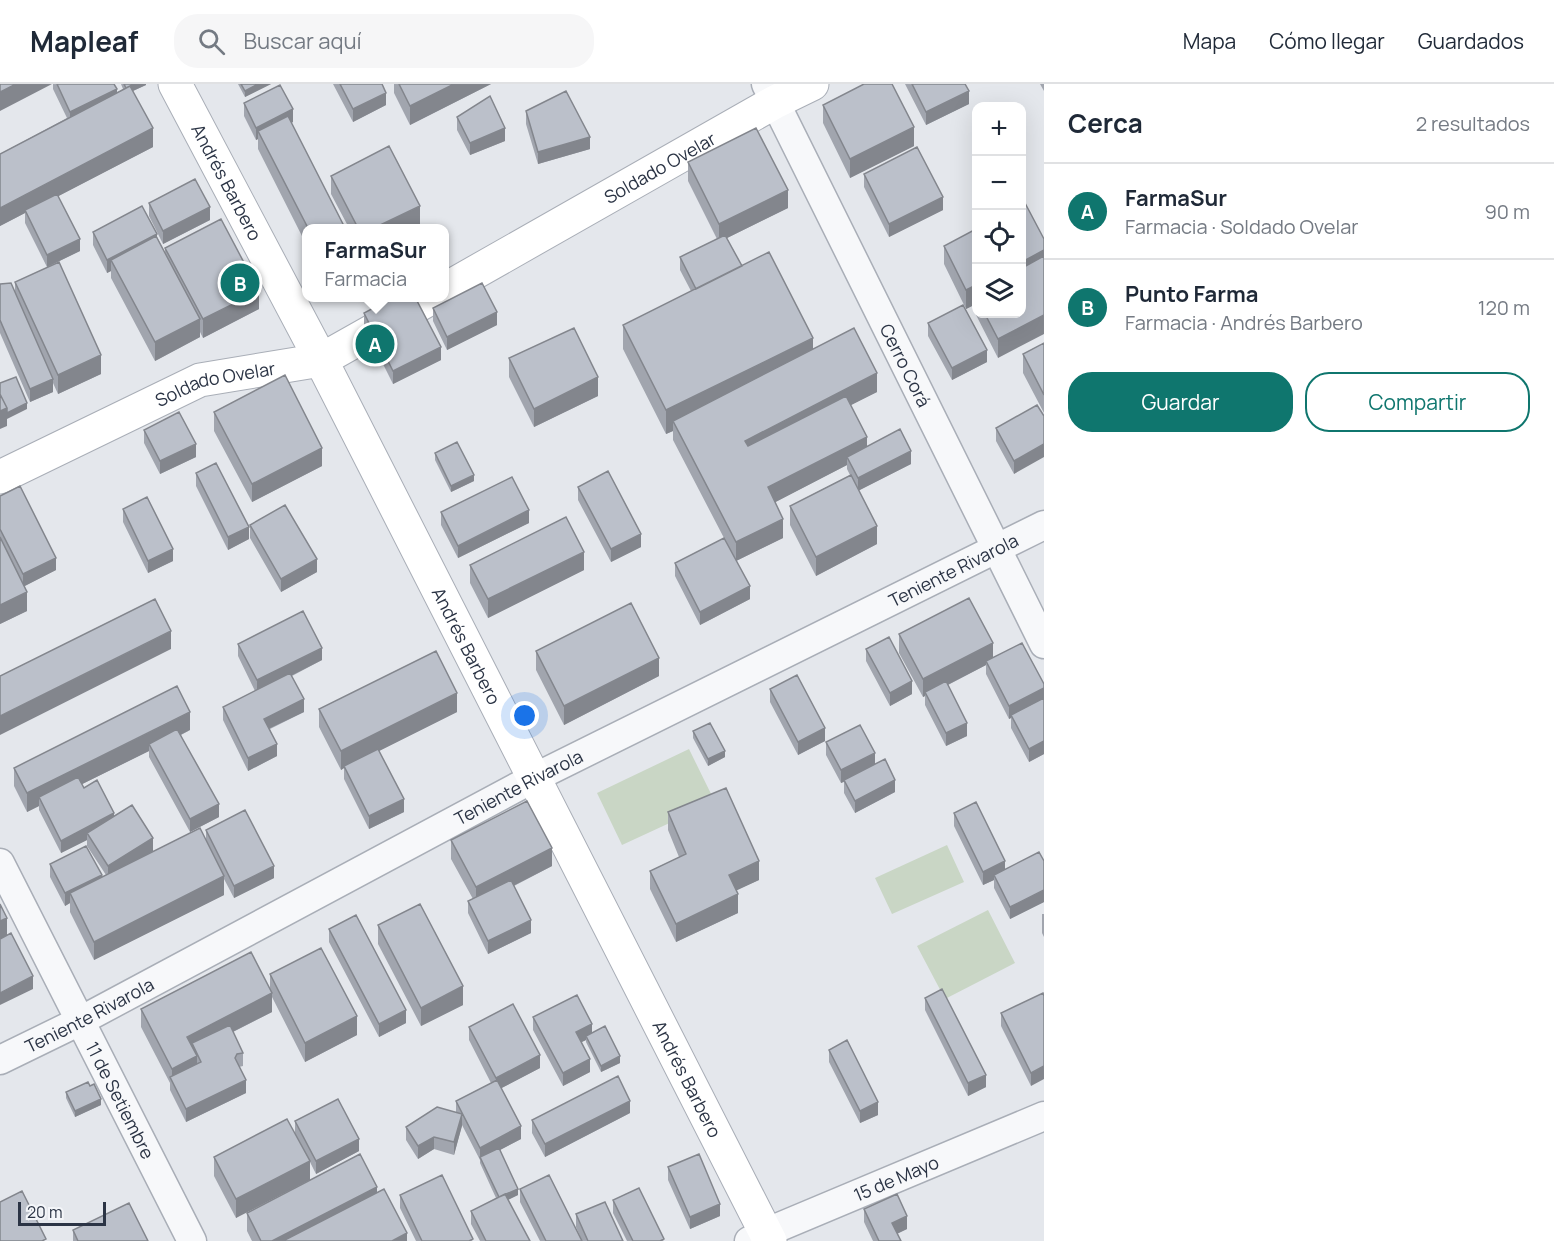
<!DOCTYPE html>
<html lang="es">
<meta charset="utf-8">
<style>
body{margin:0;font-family:Manrope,sans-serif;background:#f6f6f7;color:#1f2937}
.controls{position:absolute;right:18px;top:18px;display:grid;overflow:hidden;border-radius:12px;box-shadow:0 6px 24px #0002}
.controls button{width:54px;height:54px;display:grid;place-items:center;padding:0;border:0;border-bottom:2px solid #e0e1e3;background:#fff;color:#1f2937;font:30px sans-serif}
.scale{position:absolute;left:18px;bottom:15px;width:88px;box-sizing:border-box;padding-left:6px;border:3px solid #2b3445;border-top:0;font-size:16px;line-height:21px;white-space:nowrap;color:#2b3445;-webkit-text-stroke:4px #f4f6f9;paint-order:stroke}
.you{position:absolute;left:525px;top:632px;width:21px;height:21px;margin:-15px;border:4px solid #fff;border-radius:50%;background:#1a73e8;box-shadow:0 0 0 9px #1a73e833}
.badge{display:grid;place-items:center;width:39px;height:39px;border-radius:50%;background:#0f766e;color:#fff;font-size:20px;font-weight:700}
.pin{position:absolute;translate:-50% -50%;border:3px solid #fff;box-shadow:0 2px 6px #0006}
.popup{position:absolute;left:302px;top:140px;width:147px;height:78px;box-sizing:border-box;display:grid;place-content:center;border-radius:12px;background:#fff;filter:drop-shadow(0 2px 4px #0005);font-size:20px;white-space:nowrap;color:#747a83}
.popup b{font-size:22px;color:#1f2937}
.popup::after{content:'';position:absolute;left:50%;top:100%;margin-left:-12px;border:12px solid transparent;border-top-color:#fff}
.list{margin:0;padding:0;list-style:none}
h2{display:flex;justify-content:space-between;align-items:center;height:78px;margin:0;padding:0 24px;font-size:26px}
h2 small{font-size:20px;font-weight:400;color:#747a83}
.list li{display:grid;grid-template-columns:39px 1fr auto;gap:18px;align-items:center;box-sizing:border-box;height:96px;padding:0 24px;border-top:2px solid #e0e1e3}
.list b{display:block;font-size:22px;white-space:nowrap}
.list p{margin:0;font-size:20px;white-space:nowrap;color:#747a83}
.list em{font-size:20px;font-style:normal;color:#747a83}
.actions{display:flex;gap:12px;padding:18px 24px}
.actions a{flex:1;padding:14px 0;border:2px solid #0f766e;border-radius:24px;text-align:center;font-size:21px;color:#0f766e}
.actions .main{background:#0f766e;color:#fff}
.icon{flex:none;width:33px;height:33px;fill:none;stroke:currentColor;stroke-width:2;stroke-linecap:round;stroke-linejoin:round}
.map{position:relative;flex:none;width:1044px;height:1157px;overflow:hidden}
header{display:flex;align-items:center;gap:36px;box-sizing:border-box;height:84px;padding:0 30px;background:#fff;border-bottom:2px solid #e0e1e3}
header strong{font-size:28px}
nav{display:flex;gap:33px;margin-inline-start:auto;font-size:21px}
.search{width:420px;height:54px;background:#f6f6f7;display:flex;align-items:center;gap:15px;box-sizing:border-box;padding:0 21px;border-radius:24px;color:#747a83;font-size:22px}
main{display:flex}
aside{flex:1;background:#fff}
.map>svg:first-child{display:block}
</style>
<header>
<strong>Mapleaf</strong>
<div class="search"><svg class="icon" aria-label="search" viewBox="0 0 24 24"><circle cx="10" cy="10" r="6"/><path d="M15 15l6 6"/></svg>Buscar aquí</div>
<nav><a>Mapa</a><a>Cómo llegar</a><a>Guardados</a></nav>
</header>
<main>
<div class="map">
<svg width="1044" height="1157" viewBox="0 0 1044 1157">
<rect width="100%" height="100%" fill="#e4e7ec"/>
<path fill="#c9d6c5" d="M689,665L715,718L622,761L597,709Z
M947,761L964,798L892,830L875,794Z
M988,826L1015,879L945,915L917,862Z"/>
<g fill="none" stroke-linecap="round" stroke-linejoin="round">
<g stroke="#a9aeb7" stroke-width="31">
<g id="street">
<path id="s1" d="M766,0L1044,560"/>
<path id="s2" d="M0,779L192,1157"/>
<path id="s3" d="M0,976L80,937L534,694L1044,441"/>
<path id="s4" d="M749,1157L765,1149L1044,1032"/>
</g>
</g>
<g stroke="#a9aeb7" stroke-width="35">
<g id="secondary">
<path id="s5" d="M175,0L321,276L770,1157"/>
<path id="s6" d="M444,206L775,18L812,0"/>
<path id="s7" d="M0,393L200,296L321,276L431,214"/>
</g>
</g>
<use href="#street" stroke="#f7f8fa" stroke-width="28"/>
<use href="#secondary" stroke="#fff" stroke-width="33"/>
</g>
<path fill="#a1a5ae" d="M53,0H114L117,9L123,5L121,0H146V1L133,7L153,63L58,112L80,167L47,183L25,139V129L0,142V70L67,34L53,5Z
M238,0H271L245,13Z
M333,0H382L386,21L353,38Z
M394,0H491L410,41L394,9Z
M905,0H965L969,20L926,41Z
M1040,0H1044V7Z
M244,19L293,38L291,39L345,144H306V160L258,65V55L256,56L244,32Z
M823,21L914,62L850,94L823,39Z
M526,27L590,65L538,80L526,40Z
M457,33L505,57L470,71L457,46Z
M688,78L788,124L727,154L742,182L813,265L877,308L850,321L867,362L911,380L859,406L877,460L816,492L790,441V422L850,391L847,385V381L775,418L783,454L736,477L750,515L700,541L675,492V479L724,454L673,356V347L666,350L623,265V241L691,207L680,186V173L717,155L688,97Z
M864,90L943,126L889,153L864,103Z
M331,92L420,141L412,144H349L331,110Z
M149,119L210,136L163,160L149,132Z
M976,145V230H1022L998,274L974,227V221L966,225L944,180V162Z
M93,148L157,153L165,169V164L259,225L203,254L200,248V253L155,277L111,194V187L107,189L93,161Z
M15,198L101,290L58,310L53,299V308L30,318L0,249V200L15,208Z
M433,224L497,241L447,266L433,237Z
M364,229L441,276L393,300L364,242Z
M928,239L987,278L952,296L928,252Z
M1044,259V329L1023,289V270Z
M509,274L598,312L534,343L509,293Z
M214,328L322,382L252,418L214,347Z
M1044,332L1014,390L996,357V344Z
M144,346L196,373L160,390L144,359Z
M435,369L474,397L451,408L435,376Z
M196,389L249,455L228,466L196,402Z
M578,403L641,463L611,478L578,416Z
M0,412L56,486L24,502L27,527L0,540Z
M123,425L173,477L148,489L123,438Z
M441,428L529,439L458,474L441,441Z
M250,441L317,488L281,508L250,454Z
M470,481L584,486L488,534L470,499Z
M899,550L993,574L1044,600V670L1029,678L1011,644V634L1009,635L986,590V581L948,601L967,652L946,662L925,621V612L923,613L899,569Z
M238,560L322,576L292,592L304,628L270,645L277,672L248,687L223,636V623L255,607L238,572Z
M866,565L912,610L890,622L866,577Z
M536,567L659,592L564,641L536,586Z
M770,605L825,657L798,671L770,618Z
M319,625L457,628L379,667L404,728L369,745L344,695V684L341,686L319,643Z
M190,646L181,651L219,733L190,748L149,673V667L82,700L84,704L114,732L153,767L149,770L206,756V746L274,794L234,814L224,795V811L94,876L70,828V819L65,822L50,793V780L102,793L106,791L87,762V756L61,769L39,726V722L27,728L14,702V684Z
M693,647L725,673L708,682L693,654Z
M826,658L875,680L895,708L855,729L844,709V698L841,699L826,671Z
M668,728L759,796L736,806L738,829L676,858L650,805V787L679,773L668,746Z
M954,729L1005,785L1044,777V818L1010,835L994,804V796L983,801L954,742Z
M451,756L552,782L514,802L531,849L488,870L468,829V817L473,815L451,775Z
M1042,830H1044V853L1042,849Z
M378,841L463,921L421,942L378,860Z
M329,845L406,939L379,953L329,858Z
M270,890L357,951L305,978L272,913V928L233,948L243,969V982L239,983L246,1009L186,1038L170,1006V999L141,943V925L270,905Z
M1044,912L1031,1002L1001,942V929Z
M925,914L986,1003L968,1012L925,926Z
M533,933L592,949L620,979L601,988L586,958V956L581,958L590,988L563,1002L533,946Z
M469,943L540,984L501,1004L521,1055L500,1066L518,1111L508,1116L530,1157H480L471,1140V1127L496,1114L480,1079V1076L462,1041L454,1071L434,1065L418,1075L406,1056V1043L456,1028V1017L491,999L469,956Z
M829,966L878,1031L860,1039L829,978Z
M90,1002L101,1021L75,1033L66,1014V1008Z
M630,1029L545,1073L532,1049V1036Z
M295,1037L359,1067L316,1090L310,1078L236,1134L214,1092V1073L295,1050Z
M668,1083L720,1132L690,1145L668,1096Z
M520,1105L582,1157H540L520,1118Z
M377,1108L407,1157H252L247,1147V1129Z
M400,1111L473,1157H416L400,1124Z
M613,1116L664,1157H627L613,1129Z
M864,1125L907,1145L897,1150L901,1157H873L864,1138Z
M576,1130L623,1157H582L576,1143Z
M73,1146L148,1157H73Z"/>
<path fill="#83868d" d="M16,0H52L0,27V8Z
M134,0H146V1L126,10V4Z
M258,0H271L245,13V7Z
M454,0H491L410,41V22Z
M117,5V18L70,40V28Z
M969,7V20L926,41V28Z
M386,9V21L353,38V25Z
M293,25V38L261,53L258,47V55L256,56V44Z
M914,43V62L850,94V75Z
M153,44V63L26,129L25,126V129L0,142V124Z
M505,44V57L470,71V59Z
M590,53V65L538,80V68Z
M788,106V124L719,158V140Z
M943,113V126L889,153V140Z
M420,122V141L412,144H374Z
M210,123V136L163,160V147Z
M157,150V163L111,176V187L107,189V176Z
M80,155V167L47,183V171Z
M1044,166V185L1022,196V178Z
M976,201V213L974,208V221L966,225V206Z
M259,207V225L203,254V235Z
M497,228V241L447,266V253Z
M1044,231V250L998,274V255Z
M200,235V253L155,277V258Z
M813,254V277L673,337V347L666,350V326Z
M441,263V276L393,300V287Z
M987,266V278L952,296V284Z
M101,271V290L58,310V291Z
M877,289V308L745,375V357Z
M598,293V312L534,343V325Z
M53,295V308L30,318V305Z
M27,319V325L7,335V329Z
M7,324V342L0,345V327Z
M867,353V371L847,373V381L768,422V403Z
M196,360V373L160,390V377Z
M1044,360V373L1014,390V377Z
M322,364V382L252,418V400Z
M911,367V380L858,407V394Z
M474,391V397L451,408V402Z
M529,426V439L458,474V462Z
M783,435V454L736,477V458Z
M877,442V460L816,492V473Z
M249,443V455L228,466V453Z
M641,450V463L611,478V465Z
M173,465V477L148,489V477Z
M584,468V486L488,534V515Z
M56,474V486L23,503V490Z
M317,475V488L281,508V495Z
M750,502V515L700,541V528Z
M27,508V527L0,540V521Z
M171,547V565L0,651V632Z
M993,559V578L986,577V581L926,612L925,608V612L923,613V595Z
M322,564V576L257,609V596Z
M659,574V592L564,641V622Z
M912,597V610L890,622V609Z
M1044,604V617L1011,631V634L1009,635V622Z
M457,609V628L345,684L344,682V684L341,686V667Z
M304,615V628L264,647V635Z
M190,628V646L152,665L149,660V667L42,720L39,713V722L27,728V709Z
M967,639V652L946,662V649Z
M825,644V657L798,671V658Z
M1044,657V670L1029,678V665Z
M277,660V672L248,687V674Z
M725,667V673L708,682V675Z
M875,669V682L841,699V686Z
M895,696V708L855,729V717Z
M404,715V728L369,745V732Z
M219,720V733L190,748V735Z
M114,729V742L87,749V756L61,769V757Z
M153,754V767L108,795V782Z
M552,764V782L476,821V803Z
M759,777V796L729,810V791Z
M1005,777V790L994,791V796L983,801V788Z
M274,782V794L234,814V802Z
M102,791V804L70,809V819L65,822V809Z
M224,792V811L94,876V858Z
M1044,806V818L1010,835V823Z
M738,810V829L676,858V840Z
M7,834V858L0,861V837Z
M531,836V849L488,870V857Z
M33,892V905L0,921V909Z
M463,902V921L421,942V924Z
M272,909V928L195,967L192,959V969L187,953Z
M406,926V939L379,953V940Z
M357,932V951L305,978V959Z
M592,940V952H586V956L576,961V948Z
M540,971V984L496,1007V994Z
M197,972V991L172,997V985Z
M620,972V979L601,988V982Z
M590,975V988L563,1002V989Z
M1044,982V995L1031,1002V989Z
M986,991V1003L968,1012V999Z
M246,996V1009L186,1038V1025Z
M101,1015V1021L75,1033V1027Z
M630,1017V1029L545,1073V1060Z
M878,1018V1031L860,1039V1027Z
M462,1030V1042L454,1071V1058Z
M521,1042V1055L481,1076L480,1074V1064Z
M434,1053V1065L418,1075V1062Z
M359,1055V1067L316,1090V1077Z
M310,1077V1096L236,1134V1115Z
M377,1103V1121L308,1157H272Z
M518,1105V1111L499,1120V1114Z
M720,1120V1132L690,1145V1133Z
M907,1132V1145L892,1152V1139Z
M407,1149V1157H392Z"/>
<path fill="#bbc0ca" stroke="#83868d" stroke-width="1.5" d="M0,0H16L0,8Z
M57,0H114L117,5L70,28Z
M124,0H134L126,4Z
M241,0H258L245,7Z
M340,0H382L386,9L353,25Z
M399,0H454L410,22Z
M864,0H892L914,43L850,75L823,21Z
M912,0H965L969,7L926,28Z
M280,1L293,25L256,44L244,19Z
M130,2L153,44L0,124V70Z
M566,7L590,53L538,68L526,27Z
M490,12L505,44L470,59L457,33Z
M288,32L345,144H308L258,47Z
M756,44L788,106L719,140L688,78Z
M389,62L420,122L374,144H358L331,92Z
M917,63L943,113L889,140L864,90Z
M195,95L210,123L163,147L149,119Z
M57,110L80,155L47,171L25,126Z
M1025,119L1044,155V166L1022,178V122Z
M142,122L157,150L107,176L93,148Z
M221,135L259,207L203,235L165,164Z
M976,145V201L966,206L944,162Z
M725,151L742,182L696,205L680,173Z
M156,152L200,235L155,258L111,176Z
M769,168L813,254L666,326L623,241Z
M1044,172V231L998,255L985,230H1022V184Z
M59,178L101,271L58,291L15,198Z
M11,199L53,295L30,305L0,236V200Z
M482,199L497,228L447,253L433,224Z
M394,213H415L441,263L393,287L364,229Z
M963,221L987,266L952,284L928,239Z
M574,244L598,293L534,325L509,274Z
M854,244L877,289L745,357L748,362L846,312L867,353L768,403L783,435L736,458L673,337Z
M1044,259V311L1023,270Z
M285,291L322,364L252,400L214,328Z
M16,293L27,319L7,329V324L0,310V299Z
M0,310L7,324L0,327Z
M1037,321L1044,332V360L1014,377L996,344Z
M179,328L196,360L160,377L144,346Z
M900,345L911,367L858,394L847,373Z
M457,358L474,391L451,402L435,369Z
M216,379L249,443L228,453L196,389Z
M608,387L641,450L611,465L578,403Z
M851,391L877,442L816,473L790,422Z
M512,393L529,426L458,462L441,428Z
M20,402L56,474L23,490L0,445V412Z
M147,413L173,465L148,477L123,425Z
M285,421L317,475L281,495L250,441Z
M566,433L584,468L488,515L470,481Z
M0,453L27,508L0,521Z
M724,454L750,502L700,528L675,479Z
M969,514L993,559L923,595L899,550Z
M155,515L171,547L0,632V592Z
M631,519L659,574L564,622L536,567Z
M303,527L322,564L257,596L238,560Z
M889,553L912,597L890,609L866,565Z
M1022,559L1044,600V604L1009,622L986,577Z
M436,567L457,609L341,667L319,625Z
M290,589L304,615L264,635L277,660L248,674L223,623Z
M797,591L825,644L798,658L770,605Z
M946,597L967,639L946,649L925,608Z
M177,602L190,628L27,709L14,684Z
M1044,614V657L1029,665L1011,631Z
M710,639L725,667L708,675L693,647Z
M860,641L875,669L841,686L826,658Z
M177,645L219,720L190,735L149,660Z
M378,665L404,715L369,732L344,682Z
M885,675L895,696L855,717L844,696Z
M78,693L84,704L97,696L114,729L61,757L39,713Z
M726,704L759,777L729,791L738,810L676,840L650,787L686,770L668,728Z
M527,717L552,764L476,803L451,756Z
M976,718L1005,777L983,788L954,729Z
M132,721L153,754L108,782L87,749Z
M245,726L274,782L234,802L206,746Z
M200,744L224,792L94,858L70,809Z
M86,762L102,791L65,809L50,780Z
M1039,768L1044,777V806L1010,823L994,791Z
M511,796L531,836L488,857L468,817Z
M0,820L7,834L0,837Z
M420,820L463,902L421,924L378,841Z
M356,831L406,926L379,940L329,845Z
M11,849L33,892L0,909V855Z
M321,864L357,932L305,959L270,890Z
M251,868L272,909L187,953L197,972L172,985L141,925Z
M942,905L986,991L968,999L925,914Z
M1043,909L1044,912V982L1031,989L1001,929Z
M577,911L592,940L576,948L590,975L563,989L533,933Z
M513,920L540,971L496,994L469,943Z
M230,941L243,969L237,970L235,974L246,996L186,1025L170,993L201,978L192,959Z
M605,942L620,972L601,982L586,952Z
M847,956L878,1018L860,1027L829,966Z
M618,992L630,1017L545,1060L532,1036Z
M497,996L521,1042L480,1064L456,1017Z
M88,998L90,1002L94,1000L101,1015L75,1027L66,1008Z
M338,1015L359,1055L316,1077L295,1037Z
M437,1023L462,1030L454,1058L434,1053L418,1062L406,1043Z
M287,1035L310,1077L236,1115L214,1073Z
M499,1064L518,1105L499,1113L480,1073Z
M360,1070L377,1103L272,1157H261L247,1129Z
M699,1070L720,1120L690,1133L668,1083Z
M442,1091L473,1155L469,1157H422L400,1111Z
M549,1091L582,1157H546L520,1105Z
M639,1104L664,1155L660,1157H633L613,1116Z
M384,1105L407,1149L392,1157H283Z
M22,1107L46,1155L42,1157H0V1118Z
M505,1110L530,1157H486L471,1127Z
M897,1110L907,1132L892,1139L901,1157H879L864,1125Z
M605,1118L623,1157H588L576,1130Z
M129,1119L148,1157H78L73,1146Z"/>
<g text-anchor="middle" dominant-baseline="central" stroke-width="4.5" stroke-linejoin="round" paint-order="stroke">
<g font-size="18" fill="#2b3445" stroke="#f4f6f9">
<text stroke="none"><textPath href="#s6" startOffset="248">Soldado Ovelar</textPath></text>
<text stroke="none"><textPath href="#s5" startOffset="111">Andrés Barbero</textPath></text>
<text stroke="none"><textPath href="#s1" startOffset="314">Cerro Corá</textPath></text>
<text stroke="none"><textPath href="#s7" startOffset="236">Soldado Ovelar</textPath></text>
<text stroke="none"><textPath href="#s3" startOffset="1072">Teniente Rivarola</textPath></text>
<text stroke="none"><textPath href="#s5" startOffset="633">Andrés Barbero</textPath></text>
<text stroke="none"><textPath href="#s3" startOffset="586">Teniente Rivarola</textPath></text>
<text stroke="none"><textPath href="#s3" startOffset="100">Teniente Rivarola</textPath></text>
<text stroke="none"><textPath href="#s5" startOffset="1119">Andrés Barbero</textPath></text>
<text stroke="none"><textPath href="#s2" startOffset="266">11 de Setiembre</textPath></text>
<text stroke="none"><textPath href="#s4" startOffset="160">15 de Mayo</textPath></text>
</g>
</g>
</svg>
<div class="controls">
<button>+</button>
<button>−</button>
<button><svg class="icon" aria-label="locate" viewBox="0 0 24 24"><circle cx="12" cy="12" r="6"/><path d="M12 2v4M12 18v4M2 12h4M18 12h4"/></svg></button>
<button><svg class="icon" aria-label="layers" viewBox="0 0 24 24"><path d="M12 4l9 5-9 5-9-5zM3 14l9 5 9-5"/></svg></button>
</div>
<div class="scale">20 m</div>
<div class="you"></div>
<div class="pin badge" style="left:375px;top:260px">A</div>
<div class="popup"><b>FarmaSur</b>Farmacia</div>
<div class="pin badge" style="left:240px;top:199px">B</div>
</div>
<aside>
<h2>Cerca<small>2 resultados</small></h2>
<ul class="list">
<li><span class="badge">A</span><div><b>FarmaSur</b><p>Farmacia · Soldado Ovelar</p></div><em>90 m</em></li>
<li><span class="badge">B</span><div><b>Punto Farma</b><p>Farmacia · Andrés Barbero</p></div><em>120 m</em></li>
</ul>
<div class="actions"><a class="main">Guardar</a><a>Compartir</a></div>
</aside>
</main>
